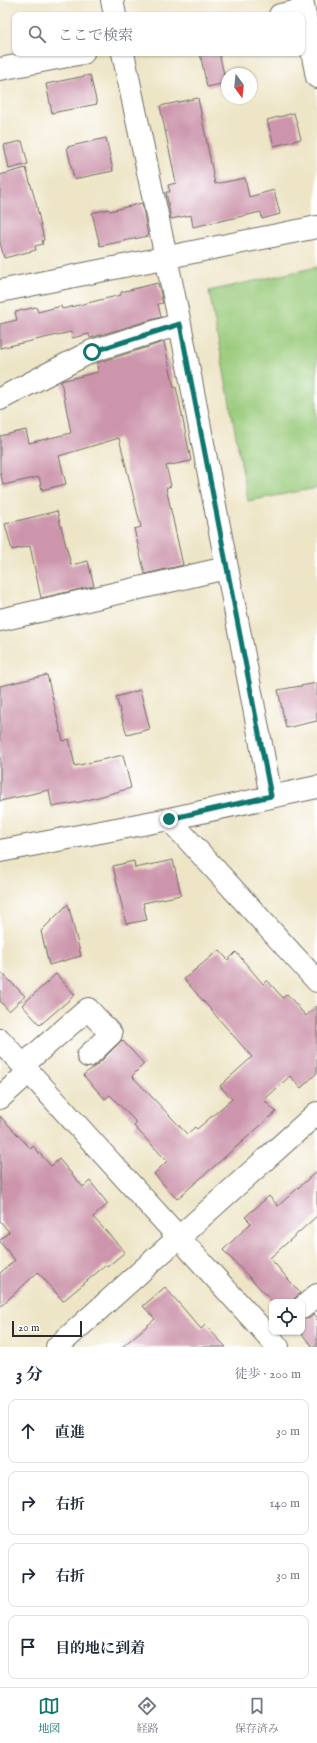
<!DOCTYPE html>
<html lang="ja">
<meta charset="utf-8">
<style>
body{margin:0;font-family:"IM FELL English","Noto Serif JP",serif;background:#f2f2f3;color:#1f2937}
.controls{position:absolute;right:12px;bottom:12px;display:grid;overflow:hidden;border-radius:8px;box-shadow:0 1px 3px #0004}
.controls button{width:36px;height:36px;display:grid;place-items:center;padding:0;border:0;border-bottom:1px solid #e0e1e3;background:#fff;color:#1f2937;font:20px sans-serif}
.compass{position:absolute;left:221px;top:68px;width:36px;height:36px;border-radius:50%;background:#fff;box-shadow:0 1px 3px #0004;rotate:165deg}
.scale{position:absolute;left:12px;bottom:10px;width:70px;box-sizing:border-box;padding-left:4px;border:2px solid #2b2b2b;border-top:0;font-size:11px;line-height:14px;white-space:nowrap;color:#2b2b2b;-webkit-text-stroke:3px #fff;paint-order:stroke}
.stop{position:absolute;width:12px;height:12px;margin:-9px;border:3px solid #0f766e;border-radius:50%;background:#fff}
.stop.end{background:#0f766e;border-color:#fff;box-shadow:0 1px 4px #0008}
.list{margin:0;padding:0;list-style:none}
h2{display:flex;justify-content:space-between;align-items:center;height:52px;margin:0;padding:0 16px;font-size:17px}
h2 small{font-size:13px;font-weight:400;color:#747a83}
.list li{display:grid;grid-template-columns:26px 1fr auto;gap:12px;align-items:center;box-sizing:border-box;height:64px;margin:0 8px 8px;padding:0 8px;border:1px solid #e0e1e3;border-radius:8px}
.list b{display:block;font-size:15px;white-space:nowrap}
.list em{font-size:13px;font-style:normal;color:#747a83}
.icon{flex:none;width:22px;height:22px;fill:none;stroke:currentColor;stroke-width:2;stroke-linecap:round;stroke-linejoin:round}
.map{position:relative;flex:none;width:317px;height:1347px;overflow:hidden}
.search{position:absolute;background:#fff;box-shadow:0 1px 3px #0004;left:12px;right:12px;top:12px;height:44px;display:flex;align-items:center;gap:10px;box-sizing:border-box;padding:0 14px;border-radius:8px;color:#747a83;font-size:15px}
.sheet{height:340px;background:#fff}
nav{display:flex;justify-content:space-around;align-items:center;box-sizing:border-box;height:56px;border-top:1px solid #e0e1e3;background:#fff;font-size:11px;color:#747a83}
nav a{display:grid;justify-items:center;gap:2px}
nav .on{color:#0f766e}
.map>svg:first-child{display:block}
</style>
<div class="map">
<svg width="317" height="1347" viewBox="0 0 317 1347">
<rect width="100%" height="100%" fill="#fff"/>
<filter id="ink" filterUnits="userSpaceOnUse"><feTurbulence type="fractalNoise" baseFrequency=".025" numOctaves="2"/><feDisplacementMap in="SourceGraphic" scale="8" xChannelSelector="R" yChannelSelector="G"/><feConvolveMatrix kernelMatrix="1 2 1 2 8 2 1 2 1" color-interpolation-filters="sRGB"/></filter>
<filter id="wash" filterUnits="userSpaceOnUse"><feTurbulence type="fractalNoise" baseFrequency=".012" numOctaves="4" result="noise"/><feDisplacementMap in="SourceGraphic" scale="16" xChannelSelector="R" yChannelSelector="G"/><feGaussianBlur stdDeviation="0.9" result="paint"/><feColorMatrix in="noise" values="0 0 0 0 0 0 0 0 0 0 0 0 0 0 0 0 0 1.4 0 .05"/><feComposite in="paint" operator="in"/></filter>
<g filter="url(#wash)">
<rect width="100%" height="100%" fill="#eee5c7"/>
<path fill="#99ca7a" stroke="#627a52" d="M317,267V488L248,501L209,291Z"/>
<g id="blocks">
<path fill="#cc95ac" d="M200,53H219L226,83L207,87Z
M90,75L97,104L52,113L46,84Z
M198,98L215,184L245,178L249,197L274,190L280,214L262,219L261,212L193,227L191,215L171,219L166,192H170L168,185L176,183L160,106Z
M294,113L301,139L274,146L267,120Z
M106,138L113,171L74,179L67,147Z
M22,141L28,164L9,169L4,145Z
M26,168L36,203L44,240L42,241L43,244L35,246L36,250L4,258L0,243V175Z
M142,203L148,236L100,246L92,213L109,209L110,211Z
M158,283L163,303L158,304L161,317L90,338L89,334L72,338L71,332L0,348V324L17,320L15,312L36,307L38,312L61,306L62,309L121,295V292Z
M164,342L174,387H176L180,405L191,461L166,466L171,486L166,488L183,565L145,574L134,529L141,527L119,438L59,456L66,484L42,490L39,477L3,485L0,471V436L26,430L29,443L71,433L61,381L98,372L97,363Z
M57,511L71,565L88,561L94,586L41,598L30,546L12,550L5,524Z
M47,675L63,741L69,739L75,766L123,755L131,788L80,802L52,807L49,790L0,801V686Z
M317,683V721L286,728L278,690Z
M140,690L150,729L127,735L116,697Z
M173,860L181,895L143,903L147,920L126,924L113,866L134,861L135,868Z
M68,904L81,956L49,965L41,931Z
M219,950L228,960L236,952L263,984L267,980L283,998L287,994L306,1016L317,1006V1073L301,1088L290,1076L264,1100L276,1112L177,1199L154,1174L167,1161L134,1126L137,1123L110,1095L105,1099L83,1075L97,1065L122,1040L144,1064L132,1076L187,1134L195,1127L197,1129L232,1099L220,1086L252,1057L184,979Z
M0,971L25,996L9,1011L0,1001Z
M56,974L75,995L40,1025L22,1005Z
M0,1116L31,1149L33,1146L51,1166L59,1159L83,1187L90,1181L108,1204L93,1217L125,1252L107,1267L106,1265L63,1301L38,1272L0,1307V1273L15,1260L0,1242V1240L9,1232L0,1221Z
M317,1171V1216L270,1258L300,1293L291,1302H273L223,1250L251,1223L245,1217L269,1196L278,1206Z
M165,1287L201,1329L205,1325L226,1347H122L155,1319L143,1306Z
M314,1314L317,1317V1347H313L300,1332H302V1320L310,1318Z"/>
</g>
</g>
<g filter="url(#ink)">
<use href="#blocks" fill-opacity="0" stroke="#6f6c62" stroke-width="1"/>
<g fill="none" stroke-linecap="round" stroke-linejoin="round">
<g stroke="#6f6c62" stroke-width="24">
<path id="minor" d="M112,0L115,15
M302,0L317,77
M280,15L304,10
M123,53L180,324L271,796
M0,69L83,53
M0,291L317,227
M0,399L92,351L180,324
M0,620L226,568
M169,819L317,981
M0,851L169,819L317,787
M0,1040L278,1347
M23,1065L88,1009L111,1034L88,1056
M0,1098L29,1072
M302,1308L317,1295
M57,1347L317,1113"/>
</g>
<use href="#minor" stroke="#fff" stroke-width="22"/>
</g>
</g>
<g fill="none" stroke-linecap="round" stroke-linejoin="round" filter="url(#ink)">
<path stroke="#0f766e" stroke-width="5" d="M92,352L180,324L271,796L169,819"/>
</g>
</svg>
<div class="controls">
<button><svg class="icon" aria-label="locate" viewBox="0 0 24 24"><circle cx="12" cy="12" r="6"/><path d="M12 2v4M12 18v4M2 12h4M18 12h4"/></svg></button>
</div>
<svg class="compass" viewBox="-18 -18 36 36"><path d="M0-13l5 13h-10z" fill="#e53935"/><path d="M0 13l5-13h-10z" fill="#747a83"/></svg>
<div class="scale">20 m</div>
<div class="stop" style="left:92px;top:352px"></div>
<div class="stop end" style="left:169px;top:819px"></div>
<div class="search"><svg class="icon" aria-label="search" viewBox="0 0 24 24"><circle cx="10" cy="10" r="6"/><path d="M15 15l6 6"/></svg>ここで検索</div>
</div>
<section class="sheet">
<h2>3 分<small>徒歩 · 200 m</small></h2>
<ul class="list">
<li><svg class="icon" aria-label="ahead" viewBox="0 0 24 24"><path d="M12 20V5M6 11l6-6 6 6"/></svg><div><b>直進</b></div><em>30 m</em></li>
<li><svg class="icon" aria-label="right" viewBox="0 0 24 24"><path d="M7 20v-9h11M14 6l5 5-5 5"/></svg><div><b>右折</b></div><em>140 m</em></li>
<li><svg class="icon" aria-label="right" viewBox="0 0 24 24"><path d="M7 20v-9h11M14 6l5 5-5 5"/></svg><div><b>右折</b></div><em>30 m</em></li>
<li><svg class="icon" aria-label="arrive" viewBox="0 0 24 24"><path d="M6 21V4h12l-3 4 3 4H6"/></svg><div><b>目的地に到着</b></div></li>
</ul>
</section>
<nav>
<a class="on"><svg class="icon" aria-label="map" viewBox="0 0 24 24"><path d="M3 6l6-2 6 2 6-2v14l-6 2-6-2-6 2zM9 4v14M15 6v14"/></svg>地図</a>
<a><svg class="icon" aria-label="directions" viewBox="0 0 24 24"><path d="M12 3l9 9-9 9-9-9zM9 14v-3h6M13 9l2 2-2 2"/></svg>経路</a>
<a><svg class="icon" aria-label="saved" viewBox="0 0 24 24"><path d="M7 4h10v16l-5-4-5 4z"/></svg>保存済み</a>
</nav>
